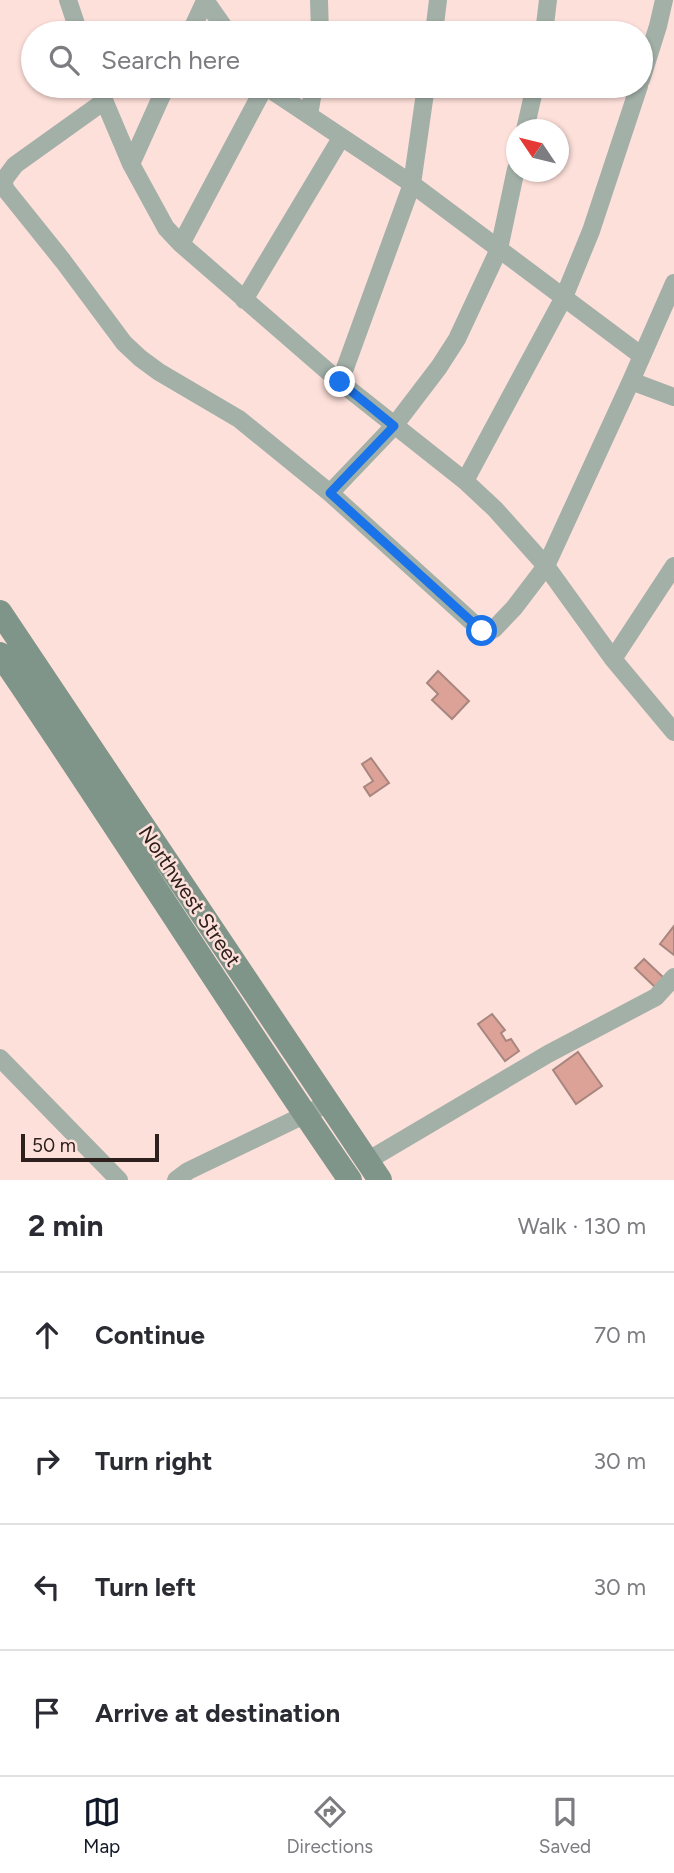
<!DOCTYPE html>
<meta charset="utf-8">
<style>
body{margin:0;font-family:Figtree,sans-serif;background:#f2f2f3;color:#2b2b33}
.compass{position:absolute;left:506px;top:119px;width:63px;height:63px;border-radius:50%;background:#fff;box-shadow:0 2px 5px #0004;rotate:305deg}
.scale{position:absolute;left:21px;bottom:18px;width:138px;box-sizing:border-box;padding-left:7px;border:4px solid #2d201d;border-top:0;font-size:19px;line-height:24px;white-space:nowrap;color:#2d201d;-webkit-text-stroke:5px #fee0da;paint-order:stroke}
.stop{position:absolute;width:21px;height:21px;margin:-16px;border:5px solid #1a73e8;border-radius:50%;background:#fff}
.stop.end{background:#1a73e8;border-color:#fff;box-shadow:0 2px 7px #0008}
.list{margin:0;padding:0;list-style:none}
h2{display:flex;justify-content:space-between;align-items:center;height:91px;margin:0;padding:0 28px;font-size:30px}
h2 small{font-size:23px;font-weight:400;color:#7c7c81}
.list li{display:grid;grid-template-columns:46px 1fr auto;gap:21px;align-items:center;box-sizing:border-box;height:126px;padding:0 28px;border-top:2px solid #e1e1e2}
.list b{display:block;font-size:26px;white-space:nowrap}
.list em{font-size:23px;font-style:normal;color:#7c7c81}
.icon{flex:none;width:38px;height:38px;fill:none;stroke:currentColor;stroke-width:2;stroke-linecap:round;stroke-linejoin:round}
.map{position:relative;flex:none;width:674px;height:1180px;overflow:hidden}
.search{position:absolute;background:#fff;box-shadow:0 2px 5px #0004;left:21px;right:21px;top:21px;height:77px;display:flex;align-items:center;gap:18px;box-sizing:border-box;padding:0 24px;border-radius:38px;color:#7c7c81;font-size:26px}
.sheet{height:595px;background:#fff}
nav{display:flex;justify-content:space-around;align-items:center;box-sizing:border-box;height:98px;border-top:2px solid #e1e1e2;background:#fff;font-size:19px;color:#7c7c81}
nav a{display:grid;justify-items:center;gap:4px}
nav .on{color:#111827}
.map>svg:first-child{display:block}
</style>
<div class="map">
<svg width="674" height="1180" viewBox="0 0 674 1180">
<rect width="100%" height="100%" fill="#fee0da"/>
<path fill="#dca297" stroke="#a7867f" stroke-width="2" d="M438,671L469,701L452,719L432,700L438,694L427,683Z
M371,758L389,783L370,796L364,787L373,781L362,764Z
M674,926V955L660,944Z
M644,959L664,978L655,987L635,968Z
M492,1014L505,1030L501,1033L506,1041L511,1039L519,1051L505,1061L478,1024Z
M578,1052L602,1086L576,1104L553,1070Z"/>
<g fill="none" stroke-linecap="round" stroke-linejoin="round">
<path stroke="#a2b0a8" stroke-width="18" d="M68,0L79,33
M205,0L228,33
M319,0L320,33
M190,33L205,1
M434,33L438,0
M544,33L548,0
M641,80L658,26L664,0
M98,86L131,164L166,228L181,244L340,382L465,481L495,509L546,566L613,659L674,732
M265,86L412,184L642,356
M103,102L15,165L3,181L6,190L63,261L124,343L140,358L159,372L239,419L330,493L482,631L487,633L494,629L514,608L546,566L631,381L674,283
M309,115L314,86
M525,130L535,86
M131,164L166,86
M181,244L265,86
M244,300L341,138
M631,381L674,397
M340,382L412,184L426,86
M465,481L564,297L591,231L639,86
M330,493L394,426L439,367L457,339L499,249L516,169
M613,659L674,566
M0,1058L119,1180
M367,1161L548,1054L656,997L674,977
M176,1180L188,1171L329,1103"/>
<path stroke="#809589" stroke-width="24" d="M0,612L380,1180
M0,654C119,828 230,1007 350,1180"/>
</g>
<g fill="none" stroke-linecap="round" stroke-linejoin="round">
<path stroke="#1a73e8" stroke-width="9" d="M340,382L394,426L330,493L482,631"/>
</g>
<g text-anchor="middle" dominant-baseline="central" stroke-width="5" stroke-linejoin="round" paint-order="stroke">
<g font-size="21" fill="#2d201d" stroke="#fee0da">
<text transform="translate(190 896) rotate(56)">Northwest Street</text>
</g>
</g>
</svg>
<svg class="compass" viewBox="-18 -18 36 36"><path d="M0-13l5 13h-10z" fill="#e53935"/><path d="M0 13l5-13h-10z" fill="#7c7c81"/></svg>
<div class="scale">50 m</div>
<div class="stop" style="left:482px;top:631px"></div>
<div class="stop end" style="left:340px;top:382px"></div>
<div class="search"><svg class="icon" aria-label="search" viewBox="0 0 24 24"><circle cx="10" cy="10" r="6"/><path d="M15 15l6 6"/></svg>Search here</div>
</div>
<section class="sheet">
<h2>2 min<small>Walk · 130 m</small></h2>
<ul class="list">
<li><svg class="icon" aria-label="ahead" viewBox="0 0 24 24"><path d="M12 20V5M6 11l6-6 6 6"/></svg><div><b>Continue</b></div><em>70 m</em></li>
<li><svg class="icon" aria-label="right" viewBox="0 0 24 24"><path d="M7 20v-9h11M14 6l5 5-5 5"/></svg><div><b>Turn right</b></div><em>30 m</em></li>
<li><svg class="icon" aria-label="left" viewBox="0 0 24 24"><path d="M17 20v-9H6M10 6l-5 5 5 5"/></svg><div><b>Turn left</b></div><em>30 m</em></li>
<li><svg class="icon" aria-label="arrive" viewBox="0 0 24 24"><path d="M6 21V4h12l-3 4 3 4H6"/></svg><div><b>Arrive at destination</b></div></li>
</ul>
</section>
<nav>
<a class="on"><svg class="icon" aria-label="map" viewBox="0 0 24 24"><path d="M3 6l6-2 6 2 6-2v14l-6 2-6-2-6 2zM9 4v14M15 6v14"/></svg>Map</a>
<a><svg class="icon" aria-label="directions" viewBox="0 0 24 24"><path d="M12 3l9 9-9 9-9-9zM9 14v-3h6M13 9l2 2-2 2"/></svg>Directions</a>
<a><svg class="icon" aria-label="saved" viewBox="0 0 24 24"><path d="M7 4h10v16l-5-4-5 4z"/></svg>Saved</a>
</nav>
